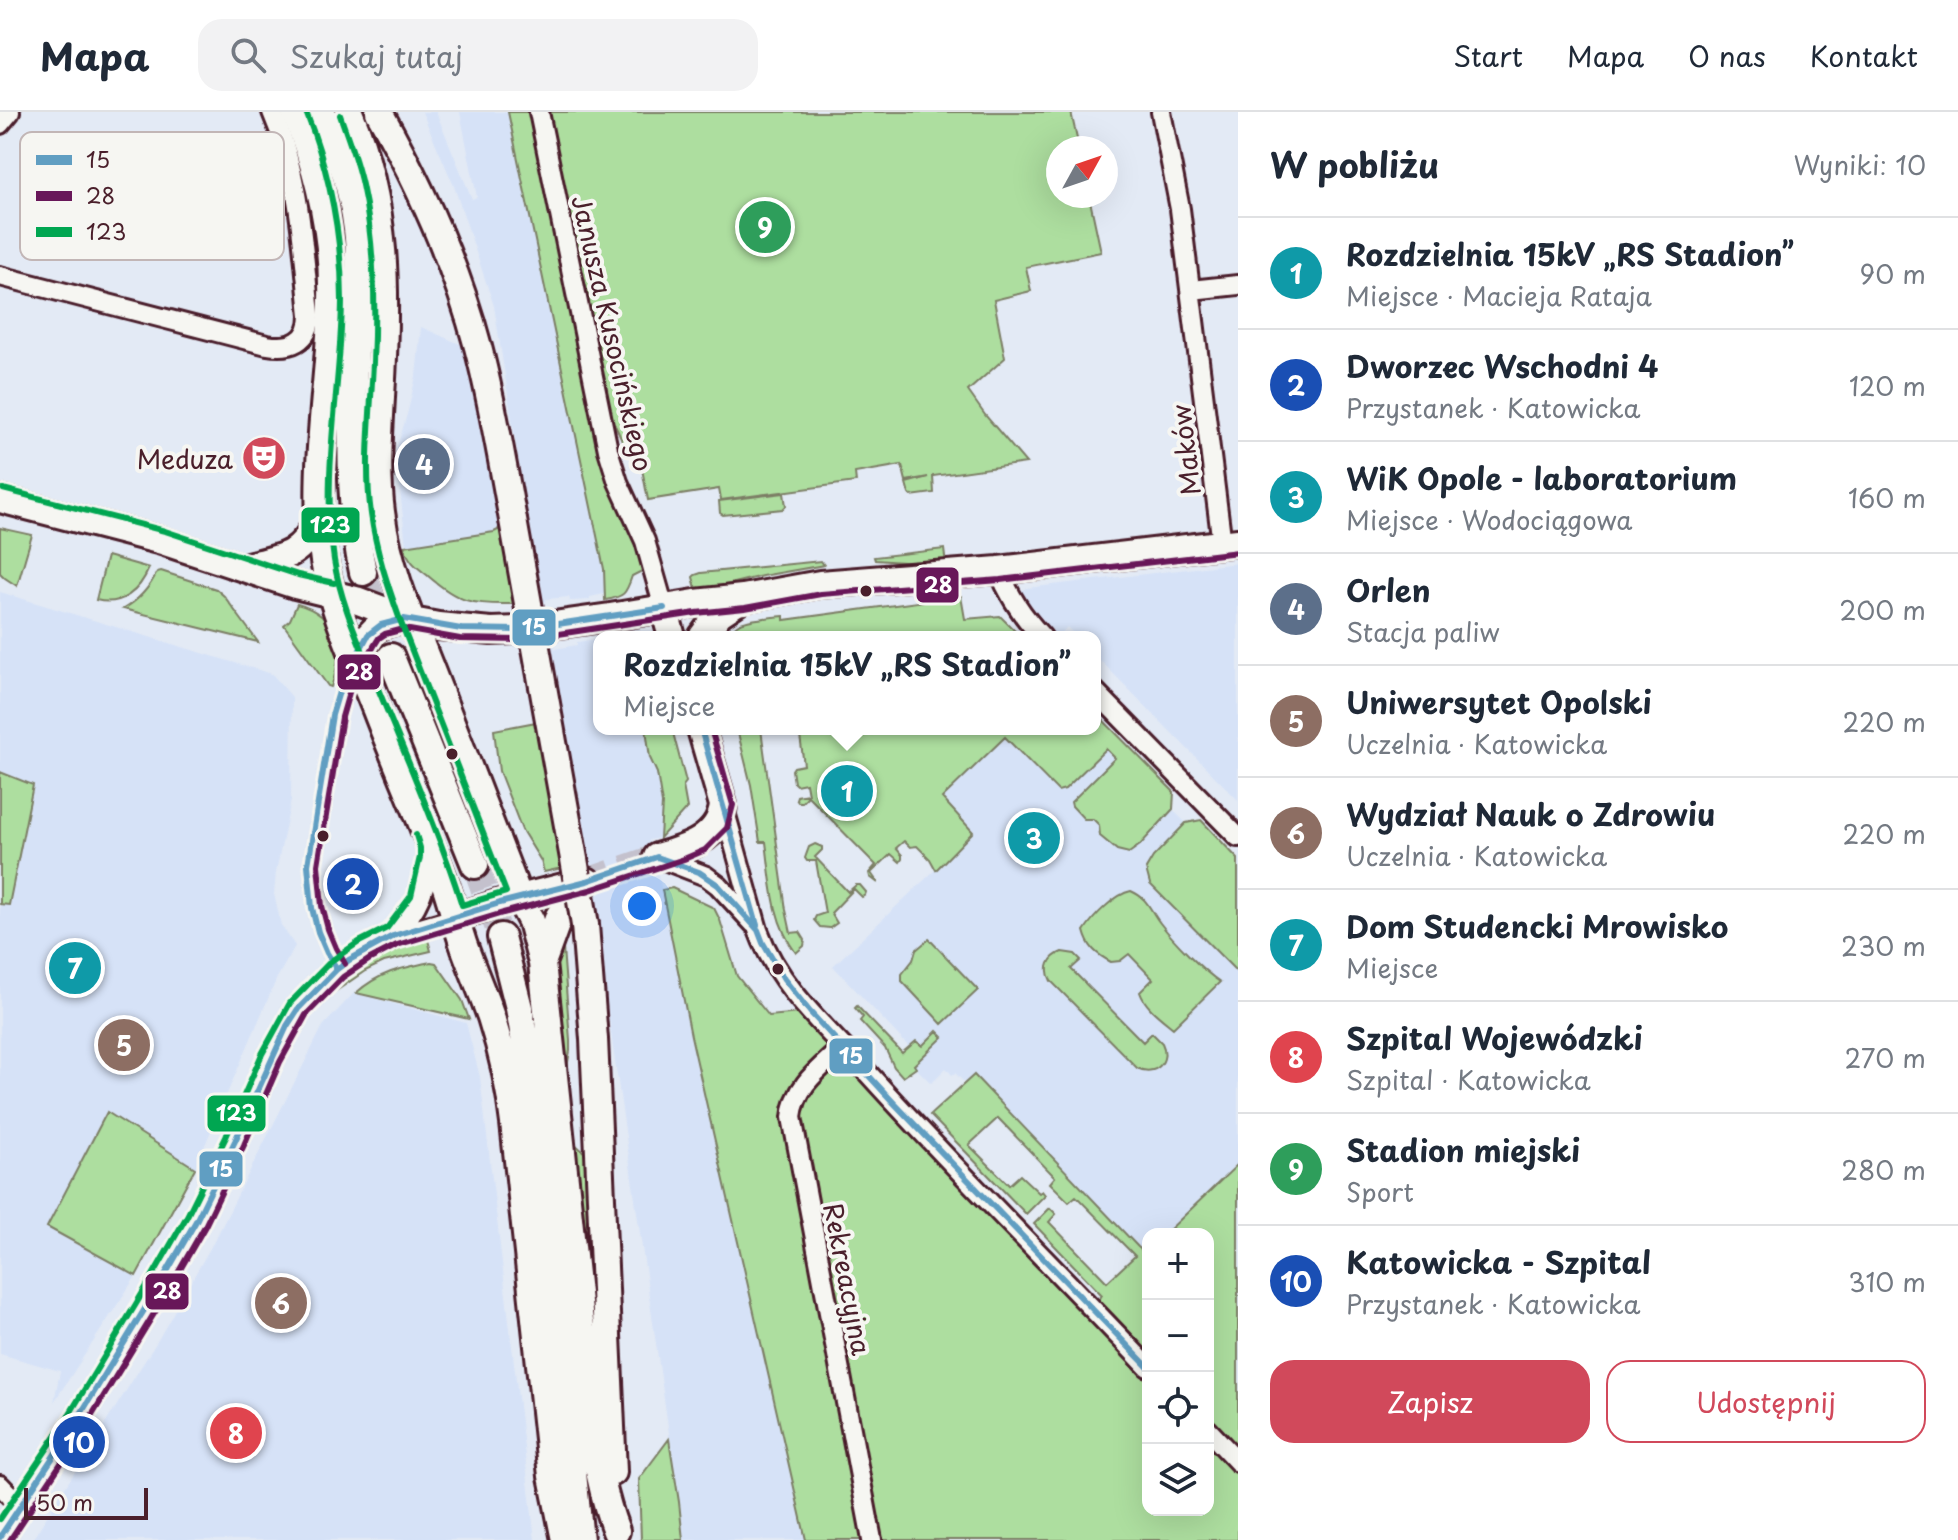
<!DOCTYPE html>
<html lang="pl">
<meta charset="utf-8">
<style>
body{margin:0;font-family:"Playpen Sans",sans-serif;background:#f2f2f3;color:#1f2937}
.controls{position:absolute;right:24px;bottom:24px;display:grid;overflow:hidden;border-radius:16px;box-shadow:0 8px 32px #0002}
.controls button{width:72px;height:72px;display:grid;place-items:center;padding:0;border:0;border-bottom:2px solid #e0e1e3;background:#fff;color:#1f2937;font:40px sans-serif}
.compass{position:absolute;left:1046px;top:24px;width:72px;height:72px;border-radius:50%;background:#fff;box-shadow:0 8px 32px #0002;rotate:50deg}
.scale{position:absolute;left:24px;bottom:20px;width:124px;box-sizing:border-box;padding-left:8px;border:4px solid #4a1f2b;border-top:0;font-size:22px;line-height:28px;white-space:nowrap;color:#4a1f2b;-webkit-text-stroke:6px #f6f6f2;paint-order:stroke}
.you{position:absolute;left:642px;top:794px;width:28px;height:28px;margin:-20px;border:6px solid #fff;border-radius:50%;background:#1a73e8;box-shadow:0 0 0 12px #1a73e833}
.badge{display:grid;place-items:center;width:52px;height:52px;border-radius:50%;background:#d1495b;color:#fff;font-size:26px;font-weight:700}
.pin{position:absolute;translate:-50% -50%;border:4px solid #fff;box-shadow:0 2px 8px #0006}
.popup{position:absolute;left:593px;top:519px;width:508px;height:104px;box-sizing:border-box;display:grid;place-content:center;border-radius:16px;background:#fff;filter:drop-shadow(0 2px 6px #0005);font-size:26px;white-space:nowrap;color:#747a83}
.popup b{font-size:30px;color:#1f2937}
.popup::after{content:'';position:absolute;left:50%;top:100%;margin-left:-16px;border:16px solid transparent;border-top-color:#fff}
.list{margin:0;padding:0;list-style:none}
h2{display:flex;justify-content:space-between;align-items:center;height:104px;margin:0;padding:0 32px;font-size:34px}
h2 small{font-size:26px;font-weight:400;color:#747a83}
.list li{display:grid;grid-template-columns:52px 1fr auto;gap:24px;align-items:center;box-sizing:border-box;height:112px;padding:0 32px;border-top:2px solid #e0e1e3}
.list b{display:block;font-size:30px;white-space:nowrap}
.list p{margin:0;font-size:26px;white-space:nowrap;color:#747a83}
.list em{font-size:26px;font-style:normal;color:#747a83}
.actions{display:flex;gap:16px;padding:24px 32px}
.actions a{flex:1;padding:18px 0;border:2px solid #d1495b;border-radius:24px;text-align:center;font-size:28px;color:#d1495b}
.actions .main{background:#d1495b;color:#fff}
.icon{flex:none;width:44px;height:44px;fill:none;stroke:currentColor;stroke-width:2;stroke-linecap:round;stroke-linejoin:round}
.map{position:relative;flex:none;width:1238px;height:1428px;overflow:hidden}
header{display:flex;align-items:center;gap:48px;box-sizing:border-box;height:112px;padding:0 40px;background:#fff;border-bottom:2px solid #e0e1e3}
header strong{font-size:38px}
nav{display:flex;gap:44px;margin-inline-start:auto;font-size:28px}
.search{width:560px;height:72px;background:#f2f2f3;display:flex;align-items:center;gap:20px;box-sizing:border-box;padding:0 28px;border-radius:24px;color:#747a83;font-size:30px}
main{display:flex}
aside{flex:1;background:#fff}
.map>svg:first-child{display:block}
</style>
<header>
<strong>Mapa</strong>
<div class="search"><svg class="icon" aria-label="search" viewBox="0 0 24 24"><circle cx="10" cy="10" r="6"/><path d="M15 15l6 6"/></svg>Szukaj tutaj</div>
<nav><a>Start</a><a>Mapa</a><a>O nas</a><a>Kontakt</a></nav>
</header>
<main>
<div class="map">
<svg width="1238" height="1428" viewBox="0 0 1238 1428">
<rect width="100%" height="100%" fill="#e3eaf5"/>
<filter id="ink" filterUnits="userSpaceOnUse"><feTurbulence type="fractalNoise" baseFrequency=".0125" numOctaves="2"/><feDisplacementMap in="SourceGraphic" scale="16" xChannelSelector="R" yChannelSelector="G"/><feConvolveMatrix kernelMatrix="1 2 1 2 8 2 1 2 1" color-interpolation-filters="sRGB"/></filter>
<g filter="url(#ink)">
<path fill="#d6e2f7" d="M422,0H436L472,87L477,85L460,0H508L604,457V482L590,485V488L570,489L569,485L546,487V490L543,489L529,416L494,194L454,74Z
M421,215L462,233L468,238L500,413L498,418L481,424L406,434L396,339L408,299L416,264Z
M1238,451V688L1095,543V525H1077L1067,515L1058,525H1052L1021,486L1020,479L1027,476Z
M0,480L272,562L292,585L291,688L276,760L274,782L281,813L295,834L277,866L195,1056L106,1001L47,1115L136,1164L54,1290L60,1259L0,1242Z
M597,527L599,528V617H646L650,646L657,661L662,692L660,726L649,728L662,778L691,924L806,1428H683L679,1390L580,708L551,535L554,534L555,537L577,533V530Z
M1095,600L1174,680L1173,698L1186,711L1201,708L1238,747V1052L1165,1122H1148V1139L1145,1142L974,964L962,974L964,970L955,961L952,963L946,956L931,971L902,942L909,935L833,854L935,758L917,721L835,617H1095Z
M354,881L466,911L480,965L535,1428H32L158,1228L217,1124L323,914Z"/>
<path fill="#adde9f" stroke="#7c7e65" stroke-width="2" d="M508,0H529L598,337C611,379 632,417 644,458L632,464C626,482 624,485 605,488L604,457Z
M547,0H1071L1079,36H1058V84H1089L1101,140L1026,155L1031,179L994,188L1005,246L968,279L985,303L1026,351L933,364L934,381L911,384L909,382L906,371L928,365L906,369L902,353L855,361L856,370L721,388L719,377L648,388L634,315L627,327L629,340L627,341C621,329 618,315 610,306Z
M784,381L786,394L783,397L723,403L720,401L719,389Z
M500,413L514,492C472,493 459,491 427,463C415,454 408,448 404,434L494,420L498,418Z
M0,416L32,423L17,474L5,466L0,461Z
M944,437L946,453L875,448L874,445Z
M107,444L149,456C140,478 122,495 96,488Z
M821,449L824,453L762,464L697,480L693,465L695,463L701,461Z
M161,459L216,477L224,484L258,530L123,497C139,488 149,477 157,460Z
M961,484L965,507L1000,504L1021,525H730C731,522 734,515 737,513C745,507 773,505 784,504V508Z
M297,492C338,503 345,538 331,575L328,574L284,513L290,508Z
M1095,600L1174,680L1173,697L1140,733L1129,741L1117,738L1100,724L1099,713L1093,707H1084L1072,694L1071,690L1115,646L1106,637L1065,677L1058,679L1005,625L942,686L973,720L936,758L930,747L917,734L910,735L904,729L896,736L902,743V747L900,750L891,742L871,761L878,771L870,765L869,761L876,753L808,684L802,690H798L796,687L797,684L808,682L806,671L796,673L794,671L792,658L794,655L804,653L799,617H1095Z
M536,610L562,756L544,760L541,749L522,718L499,659L494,618Z
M646,617H672L686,670L683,674L687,696L660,726L662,692L657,661L650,646Z
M737,617H761L786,798L791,821L800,820L805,828L804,834L796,841C772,809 771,768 766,730H760L751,673Z
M0,660L33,673L9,793L0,792Z
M1201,708L1238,747V861L1150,772L1146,757L1153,745L1186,711Z
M815,732L822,735V738L815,745L848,780L856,773H860L866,780L865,783L862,785L854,777L831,801L837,811L830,816L820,815L814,808L816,804L825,801L816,749H807L805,746L809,735Z
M672,776L714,796L720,808L737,864L769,904L810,900L1094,1196L1102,1183L1034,1112L1050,1096L1056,1102L1049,1110L1107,1170L1135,1144L1076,1084L1069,1090L1050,1071L1055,1065L998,1006L969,1033L1009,1073L1020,1063L1039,1081L1042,1079L1045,1083L1026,1102L930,1003L974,963L1138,1135L1145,1141L1148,1139V1398H1208V1122H1165L1238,1052V1428H806L691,924L662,778Z
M1131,779C1149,787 1149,797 1160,811C1173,828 1203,859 1220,870L1173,916C1161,906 1145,895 1140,880L1153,867L1129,842L1120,849L1111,850C1096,842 1088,835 1084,819C1093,805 1115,782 1131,779Z
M562,823L570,928V939L566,961L553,848Z
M427,824L431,839L384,850L365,859L336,879V876C363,851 391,833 427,824Z
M929,827L978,878L942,912L902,869V862L913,848L916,838Z
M1062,840L1075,842L1081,848L1071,857L1143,930L1152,921C1154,923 1160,929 1162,931C1171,950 1155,965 1137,956L1051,869C1044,856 1049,845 1062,840Z
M431,850L436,851L462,888L469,907L356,881C380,860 401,856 431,850Z
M857,894L902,941L916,929L922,934L937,919L943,925L914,953L916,956L903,965L894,955L885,936L860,909L863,905L855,896Z
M107,1000L195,1056L136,1164L47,1115Z
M574,1031L587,1043L592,1179L600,1287Z
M669,1327L679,1390L683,1428H641L639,1367Z"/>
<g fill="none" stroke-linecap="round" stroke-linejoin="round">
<path stroke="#c4c1cd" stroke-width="26" stroke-dasharray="26 13" stroke-linecap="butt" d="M363,460L391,545
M475,753L501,825
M587,769L657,745"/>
<g stroke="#4a1f2b" stroke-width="24">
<path id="street" d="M539,0L608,338L618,370L645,429L664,496
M1161,0L1180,97L1222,432
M0,12L10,0
M0,164L267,233C290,237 310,230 310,203C303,134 300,64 272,0
M1191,178L1238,173
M999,458C1009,485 1023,505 1042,525
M1095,579L1238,725
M723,693L758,818C778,874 825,915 865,958C956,1059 1054,1155 1148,1255
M657,745L706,764L718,773L754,812
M393,824C418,799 429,772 430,737
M843,935C821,956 795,973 792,1005L872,1428
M1208,1318L1238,1350
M0,1373L21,1395
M0,1425C46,1358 88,1290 130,1221C153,1183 178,1145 198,1106C211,1079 226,1052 237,1024C259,973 278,917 317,876C360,832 399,822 455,806"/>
</g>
<g stroke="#4a1f2b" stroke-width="32">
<path id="secondary" d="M295,0C319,60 334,124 332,189C329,274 311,366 324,449C333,501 357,550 376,598C397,653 421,706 441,761C451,786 456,812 465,837C473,859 483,882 491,905C502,939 510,975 514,1011L552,1364L565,1428
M322,0C339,37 352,76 357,117C362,155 357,196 355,234C351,310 347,385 363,460
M349,0C389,94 387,185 381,285C379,324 376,361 381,400C388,457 413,512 434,566C462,640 491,713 519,786L531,809L542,851L591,1314C597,1350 603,1385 616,1419
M379,0C421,75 456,152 478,235C493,292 502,350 513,408
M0,387L162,429L295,473L356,488L412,509L438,514L491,519L518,518L610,505L695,491L743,486L820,472L999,458L1238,430
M243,455C283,445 297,447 319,408
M664,496L672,525
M702,525L719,502L740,488
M391,545L475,753
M356,548C370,520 371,513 404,507
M657,745C685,737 720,727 723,693L701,617
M455,806L500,791L587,769
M585,813L594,927L613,1360
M501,825L519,896L531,964L580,1428
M542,851L559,804L587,769"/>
</g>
<use href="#street" stroke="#f6f6f2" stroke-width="18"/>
<use href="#secondary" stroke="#f6f6f2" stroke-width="26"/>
<g stroke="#4a1f2b" stroke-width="32" stroke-linecap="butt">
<path id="secondary-bridge" d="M513,408L574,747L585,813"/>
</g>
<use href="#secondary-bridge" stroke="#f6f6f2" stroke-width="26"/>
<g stroke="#f6f6f2" stroke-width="12">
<path id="bus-1" d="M404,507L461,517L518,518L664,496
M701,617L757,813
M337,857L327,841L318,820L312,796L308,753L332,603L341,573L368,523L381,513L404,507
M0,1425L71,1318L157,1177L196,1109L235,1029L287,914L298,897L337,857L349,848L393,824L500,791L587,769L657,745L699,760L718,773L758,818L763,831L784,867L810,900L894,991L1148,1255"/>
</g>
<g stroke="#f6f6f2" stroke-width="12">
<path id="bus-2" d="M345,852L336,836L328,817L322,794L318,753L342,605L350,577L374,534L379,526L385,522L404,517L460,527L519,528L696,501L745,496L821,482L1000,468L1238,440
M10,1428L80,1323L166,1182L205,1114L244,1033L280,950L306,903L343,865L370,847L397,833L503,801L590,778L684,747L705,738L727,716L733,693L711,617"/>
</g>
<g stroke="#f6f6f2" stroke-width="12">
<path id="bus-3" d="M306,0C330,61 342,123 342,189C341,275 321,362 334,448C341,494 362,536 379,579C408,650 439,720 462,793L506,780L400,508C388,474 376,439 371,402C364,352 371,300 373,250C376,191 375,131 362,73C357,49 348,26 340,3
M3,377L165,419L298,463L334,471
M0,1407L63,1313L148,1172L187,1104L226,1025L262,942L290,891L331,849L359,830L387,816L411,784L420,745V736L416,723"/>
</g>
<use href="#bus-1" stroke="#609ec2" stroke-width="6"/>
<use href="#bus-2" stroke="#681759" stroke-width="6"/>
<use href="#bus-3" stroke="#00a651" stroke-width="6"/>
</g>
</g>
<defs>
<g id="theatre-disc" transform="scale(2.3)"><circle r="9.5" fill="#d1495b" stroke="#f6f6f2"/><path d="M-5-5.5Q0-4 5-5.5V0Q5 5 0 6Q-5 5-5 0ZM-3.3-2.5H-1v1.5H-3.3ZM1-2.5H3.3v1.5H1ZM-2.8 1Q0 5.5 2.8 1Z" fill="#fff"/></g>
</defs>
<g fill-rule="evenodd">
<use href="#theatre-disc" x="264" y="346"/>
</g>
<g fill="#4a1f2b" stroke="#f6f6f2" stroke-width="3">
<circle cx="866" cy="479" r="7"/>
<circle cx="452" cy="642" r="7"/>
<circle cx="323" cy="724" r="7"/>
<circle cx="778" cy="857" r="7"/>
</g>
<g text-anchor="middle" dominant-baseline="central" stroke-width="8" stroke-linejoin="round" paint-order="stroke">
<g font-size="26" fill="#4a1f2b" stroke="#f6f6f2">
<text transform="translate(613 221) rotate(77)">Janusza Kusocińskiego</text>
<text transform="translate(1185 338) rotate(-97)">Maków</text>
<text transform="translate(848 1167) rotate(79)">Rekreacyjna</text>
</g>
<g font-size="26" fill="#4a1f2b" stroke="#f6f6f2" text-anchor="end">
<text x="233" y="346">Meduza</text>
</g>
</g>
<rect x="20" y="20" width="264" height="128" rx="12" fill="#f6f6f2" stroke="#c2b6b6" stroke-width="2"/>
<rect x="36" y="43" width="36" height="10" fill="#609ec2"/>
<rect x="36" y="79" width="36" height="10" fill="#681759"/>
<rect x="36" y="115" width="36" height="10" fill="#00a651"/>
<g font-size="22" fill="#4a1f2b">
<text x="86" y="56">15</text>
<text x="86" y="92">28</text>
<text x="86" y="128">123</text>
</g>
<g stroke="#f6f6f2" stroke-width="3">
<rect x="300" y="394" width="61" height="38" rx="8" fill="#00a651"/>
<rect x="915" y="454" width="45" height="38" rx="8" fill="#681759"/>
<rect x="511" y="496" width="46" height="39" rx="8" fill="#609ec2"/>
<rect x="336" y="541" width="46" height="38" rx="8" fill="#681759"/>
<rect x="828" y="925" width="46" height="38" rx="8" fill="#609ec2"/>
<rect x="206" y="982" width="61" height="39" rx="8" fill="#00a651"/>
<rect x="198" y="1038" width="46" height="38" rx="8" fill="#609ec2"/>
<rect x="144" y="1160" width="46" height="39" rx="8" fill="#681759"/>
</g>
<g font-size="22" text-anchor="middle" font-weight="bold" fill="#fff">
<text x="330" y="421">123</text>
<text x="938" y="481">28</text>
<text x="534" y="523">15</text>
<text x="359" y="568">28</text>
<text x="851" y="952">15</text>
<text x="236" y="1009">123</text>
<text x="221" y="1065">15</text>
<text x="167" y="1187">28</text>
</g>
</svg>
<div class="controls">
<button>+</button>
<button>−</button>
<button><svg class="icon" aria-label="locate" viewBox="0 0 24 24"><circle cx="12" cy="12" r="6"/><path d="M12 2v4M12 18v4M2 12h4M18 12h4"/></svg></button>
<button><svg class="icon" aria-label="layers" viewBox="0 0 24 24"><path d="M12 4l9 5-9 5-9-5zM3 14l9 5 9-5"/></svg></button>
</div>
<svg class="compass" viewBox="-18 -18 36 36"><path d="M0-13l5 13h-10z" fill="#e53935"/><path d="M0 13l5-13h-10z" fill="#747a83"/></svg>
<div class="scale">50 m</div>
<div class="you"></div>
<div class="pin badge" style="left:847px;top:679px;background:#0f9aa8">1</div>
<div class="popup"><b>Rozdzielnia 15kV „RS Stadion”</b>Miejsce</div>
<div class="pin badge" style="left:353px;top:772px;background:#1a4fb4">2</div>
<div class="pin badge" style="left:1034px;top:726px;background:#0f9aa8">3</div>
<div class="pin badge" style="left:424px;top:352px;background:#5c6f8a">4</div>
<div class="pin badge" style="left:124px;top:933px;background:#8d6e63">5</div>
<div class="pin badge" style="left:281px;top:1191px;background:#8d6e63">6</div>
<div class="pin badge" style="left:75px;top:856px;background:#0f9aa8">7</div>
<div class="pin badge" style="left:236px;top:1321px;background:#e0444e">8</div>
<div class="pin badge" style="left:765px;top:115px;background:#2e9e5b">9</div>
<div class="pin badge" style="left:79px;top:1330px;background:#1a4fb4">10</div>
</div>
<aside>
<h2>W pobliżu<small>Wyniki: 10</small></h2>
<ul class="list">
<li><span class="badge" style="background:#0f9aa8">1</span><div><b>Rozdzielnia 15kV „RS Stadion”</b><p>Miejsce · Macieja Rataja</p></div><em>90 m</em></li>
<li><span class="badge" style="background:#1a4fb4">2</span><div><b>Dworzec Wschodni 4</b><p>Przystanek · Katowicka</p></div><em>120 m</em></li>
<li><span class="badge" style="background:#0f9aa8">3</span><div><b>WiK Opole - laboratorium</b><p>Miejsce · Wodociągowa</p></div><em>160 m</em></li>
<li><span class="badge" style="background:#5c6f8a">4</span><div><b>Orlen</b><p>Stacja paliw</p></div><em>200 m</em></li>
<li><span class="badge" style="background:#8d6e63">5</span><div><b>Uniwersytet Opolski</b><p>Uczelnia · Katowicka</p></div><em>220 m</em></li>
<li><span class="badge" style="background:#8d6e63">6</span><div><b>Wydział Nauk o Zdrowiu</b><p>Uczelnia · Katowicka</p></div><em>220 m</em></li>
<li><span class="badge" style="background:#0f9aa8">7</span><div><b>Dom Studencki Mrowisko</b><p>Miejsce</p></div><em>230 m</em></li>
<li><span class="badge" style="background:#e0444e">8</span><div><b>Szpital Wojewódzki</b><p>Szpital · Katowicka</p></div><em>270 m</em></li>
<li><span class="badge" style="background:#2e9e5b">9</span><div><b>Stadion miejski</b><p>Sport</p></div><em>280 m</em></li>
<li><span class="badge" style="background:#1a4fb4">10</span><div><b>Katowicka - Szpital</b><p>Przystanek · Katowicka</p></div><em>310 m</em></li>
</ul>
<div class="actions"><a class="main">Zapisz</a><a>Udostępnij</a></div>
</aside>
</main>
